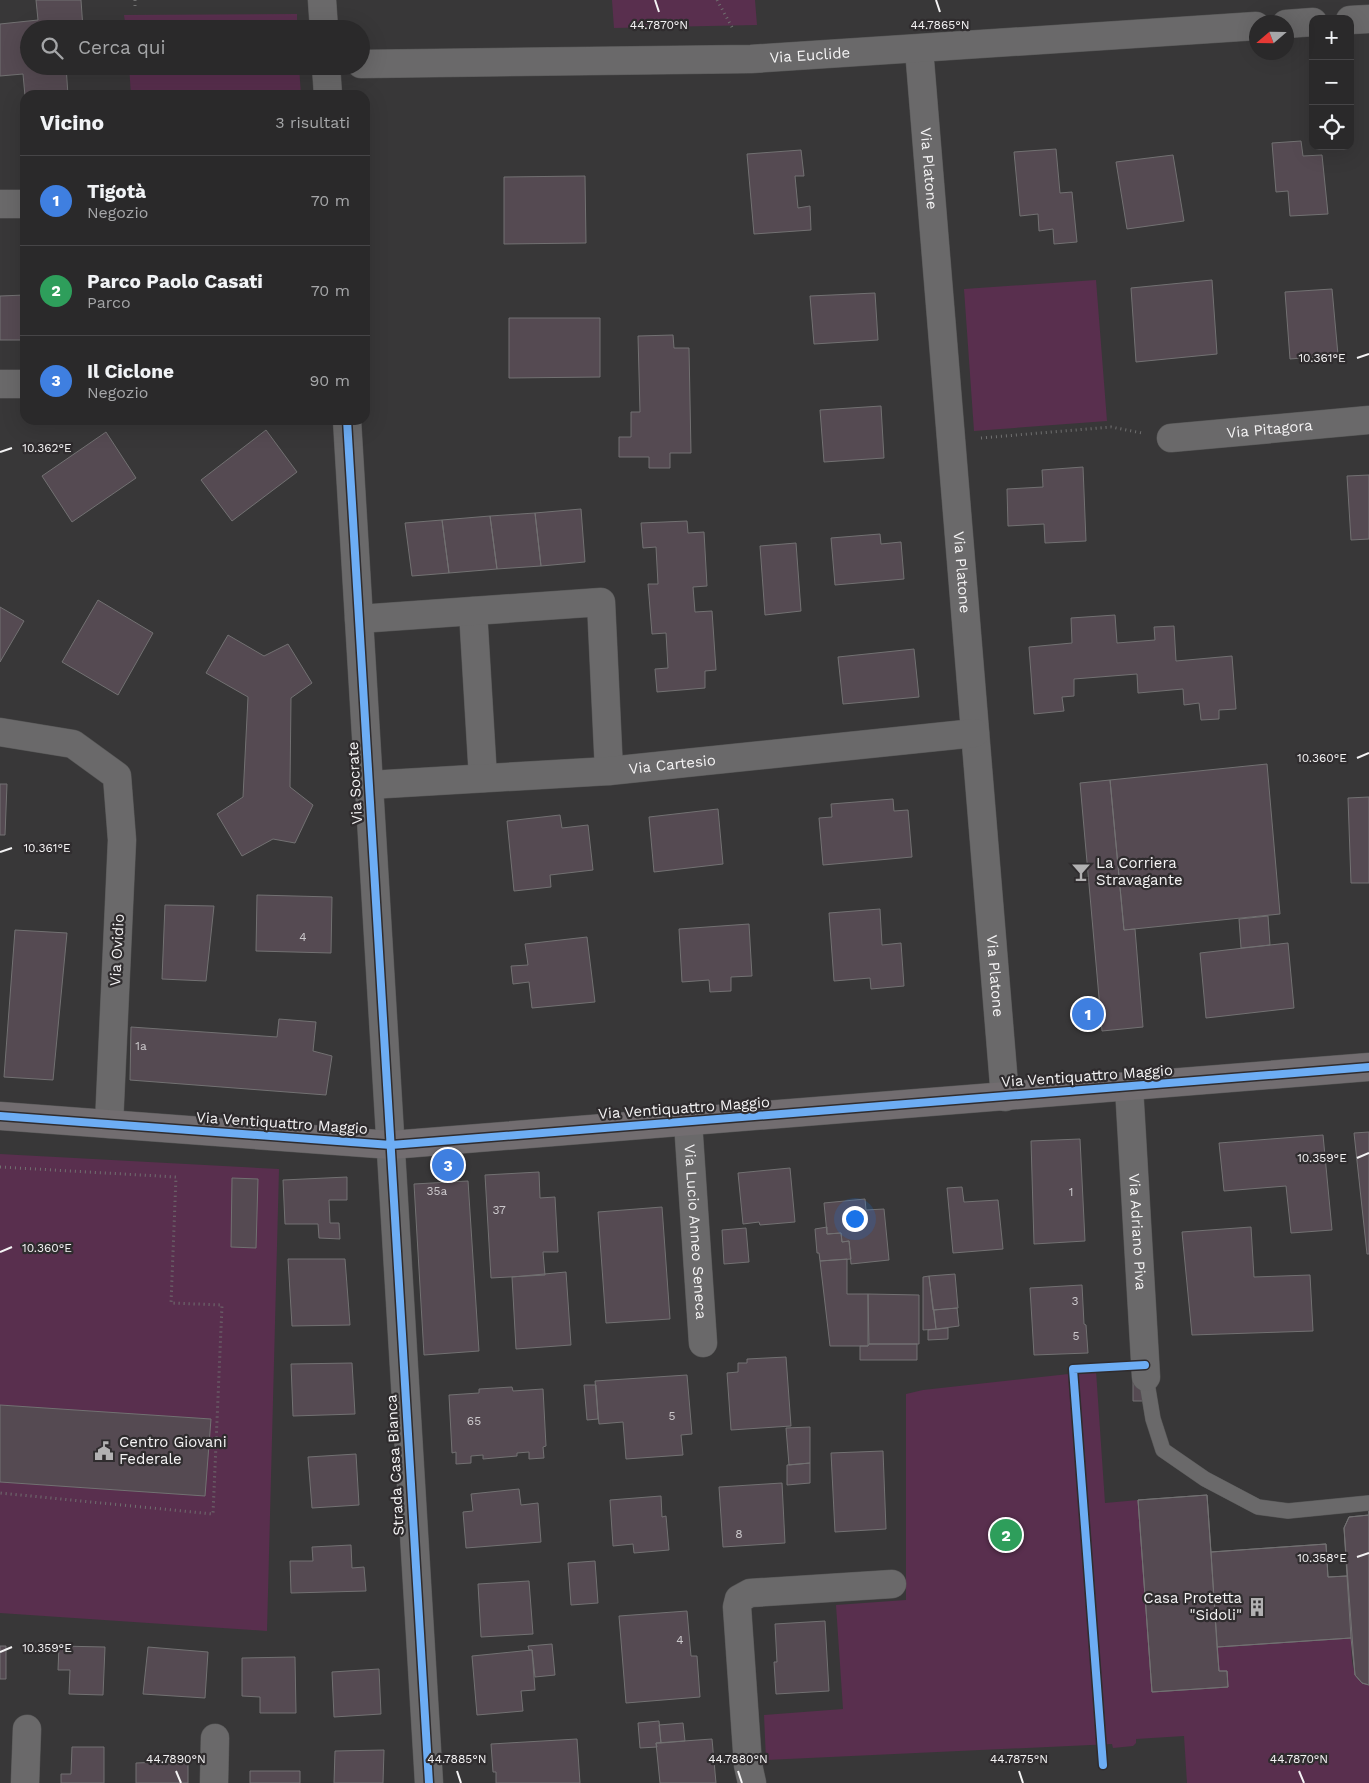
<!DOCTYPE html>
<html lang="it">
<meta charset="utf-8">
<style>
body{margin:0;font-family:"Work Sans",sans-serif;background:#363536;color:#f1f3f6}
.controls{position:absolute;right:15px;top:15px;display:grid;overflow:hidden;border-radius:10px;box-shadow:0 5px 20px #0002}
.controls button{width:45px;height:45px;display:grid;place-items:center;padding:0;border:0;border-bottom:1px solid #464547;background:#2a292a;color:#f1f3f6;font:25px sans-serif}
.compass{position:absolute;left:1249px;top:15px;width:45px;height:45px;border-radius:50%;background:#2a292a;box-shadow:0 5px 20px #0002;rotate:250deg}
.you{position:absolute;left:854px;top:1218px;width:18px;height:18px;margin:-12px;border:4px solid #fff;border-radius:50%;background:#1a73e8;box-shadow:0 0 0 8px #1a73e833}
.badge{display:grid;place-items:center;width:32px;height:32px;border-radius:50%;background:#b2b1b2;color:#fff;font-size:16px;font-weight:700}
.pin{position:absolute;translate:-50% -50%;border:2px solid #fff;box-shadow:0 1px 5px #0006}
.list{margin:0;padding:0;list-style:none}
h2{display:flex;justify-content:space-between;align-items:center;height:65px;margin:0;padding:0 20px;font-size:21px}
h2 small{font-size:16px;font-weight:400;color:#a5a6a8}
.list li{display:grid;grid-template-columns:32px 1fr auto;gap:15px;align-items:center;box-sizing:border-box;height:90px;padding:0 20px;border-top:1px solid #464547}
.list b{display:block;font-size:19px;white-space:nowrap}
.list p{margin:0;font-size:16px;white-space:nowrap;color:#a5a6a8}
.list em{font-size:16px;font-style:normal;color:#a5a6a8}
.icon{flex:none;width:28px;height:28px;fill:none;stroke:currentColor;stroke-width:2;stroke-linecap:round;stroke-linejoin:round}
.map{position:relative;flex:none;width:1369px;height:1783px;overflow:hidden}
.search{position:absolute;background:#2a292a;box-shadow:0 5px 20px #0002;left:20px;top:20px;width:350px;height:55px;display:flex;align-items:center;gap:12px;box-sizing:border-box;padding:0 18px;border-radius:28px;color:#a5a6a8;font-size:19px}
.panel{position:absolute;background:#2a292a;box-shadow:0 5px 20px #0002;left:20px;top:90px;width:350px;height:335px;border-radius:15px}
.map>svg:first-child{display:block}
</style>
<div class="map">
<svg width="1369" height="1783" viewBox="0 0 1369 1783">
<rect width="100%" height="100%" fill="#383738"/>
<path fill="#592f4e" d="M612,0H755L757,25L614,28Z
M297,14V29H126L124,15Z
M129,66H299L301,95H131Z
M1096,280L1107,421L974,431L964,289Z
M0,1154L279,1169L267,1631L0,1613Z
M1096,1371L1105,1503L1138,1500L1152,1692L1228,1687L1219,1671L1217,1647L1351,1638C1352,1654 1349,1680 1369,1685V1783H1187L1184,1736L1136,1739V1743L1133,1746L1113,1748L1112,1744L766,1760L764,1715L843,1709L836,1605L906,1600V1394L923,1390Z"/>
<path fill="#554a52" stroke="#727172" d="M36,0H81L83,29H29V66H66L68,95L25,96L23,74L0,76V24L38,20Z
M1301,141L1303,156L1322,155L1328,214L1290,216L1288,191L1276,192L1272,143Z
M1056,149L1060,193L1072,192L1077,242L1054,244L1053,229L1039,231L1038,214L1020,216L1014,152Z
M801,150L804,176H795L798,208L810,206L811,230L754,234L747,154Z
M1173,155L1184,221L1127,229L1116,162Z
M585,176L586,243L504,244V177Z
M1212,280L1217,354L1136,362L1131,288Z
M1332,289L1338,355L1290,359L1285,292Z
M875,293L878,340L814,344L810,296Z
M25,295V340H0V296Z
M509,318H600V377L509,378Z
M673,335L674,348H689L691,453H670V468H649V457H619V437H631V412H640L638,336Z
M881,406L884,458L824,462L820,410Z
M266,430L297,472L232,521L201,480Z
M106,432L136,478L72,522L42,476Z
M1083,467L1086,541L1045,543L1044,524L1008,526L1007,489L1043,487L1042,470Z
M1369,475V539L1351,540L1347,476Z
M581,509L585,562L541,566L535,513Z
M535,513L541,566L497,569L490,516Z
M490,516L497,569L449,573L442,520Z
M442,520L449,573L412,576L405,523Z
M687,521L688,533L704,532L707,586L693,587L695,612L712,611L716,670L705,671V688L657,692L655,669L668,668L666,633L652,634L648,584H658L656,547L643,548L641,523Z
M880,534L881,544L901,542L904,579L835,585L831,538Z
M796,543L801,611L765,615L760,546Z
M98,600L153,633L118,695L62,662Z
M0,607L24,621L0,662Z
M1115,615L1117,643L1155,640L1154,627L1174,626L1176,661L1232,656L1236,709L1219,710V719L1201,720L1199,703L1184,705L1183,689L1138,693L1137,674L1074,679V696L1062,697L1064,711L1034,714L1029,647L1072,643L1071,618Z
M228,635L264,656L288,644L312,683L291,698L290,787L313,805L295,843L273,839L242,856L217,814L243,797L248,697L206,673Z
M914,649L919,697L843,704L838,657Z
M1267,764L1280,914L1124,930L1110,780Z
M1110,780L1124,930L1135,929L1143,1027L1102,1031L1080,783Z
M0,784H7L5,835H0Z
M1369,797V883H1351L1348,798Z
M893,799L894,811L908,810L912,857L823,865L819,818L832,817L831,804Z
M718,809L723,864L654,872L649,817Z
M560,815L562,828L588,825L593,870L550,875L551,887L514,891L507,821Z
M257,895L332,897L331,953L256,951Z
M165,905L214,906L206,981L162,979Z
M880,909L882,945L901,943L904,986L871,989L870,978L834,981L829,913Z
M1268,916L1270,945L1241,948L1239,919Z
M749,924L752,976L731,977V991L710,992L709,980L682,982L679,929Z
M15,930L67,933L53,1080L4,1077Z
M587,937L595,1002L532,1008L529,982L513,984L511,966L528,965L525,944Z
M1288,943L1294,1008L1206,1018L1200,953Z
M279,1019L316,1022L313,1051L332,1056L326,1095L130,1080L131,1027L277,1037Z
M1369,1132V1254H1367L1354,1133Z
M1323,1135L1332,1230L1291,1233L1286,1186L1224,1191L1219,1143Z
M1080,1139L1085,1241L1034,1244L1031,1141Z
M790,1168L795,1222L760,1225L759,1222L743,1224L738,1173Z
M539,1172L540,1198L555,1197L558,1252H543L545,1275L491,1278L485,1175Z
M347,1177V1200H329L330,1223H339L340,1239L319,1238L318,1224H285L283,1180Z
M232,1178L258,1179L256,1248L231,1247Z
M468,1181L479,1351L424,1355L414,1184Z
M962,1187L964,1202L998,1200L1003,1249L953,1253L947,1188Z
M865,1199L866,1210L884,1209L889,1260L851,1264L849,1241L842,1242L841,1233L827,1234L824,1203Z
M662,1207L670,1319L606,1323L598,1212Z
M827,1227V1234L841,1233L842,1242L849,1241L851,1259L820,1261L819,1253H817L815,1229Z
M1251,1227L1254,1277L1310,1275L1313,1331L1192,1335L1182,1232Z
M746,1228L749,1262L724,1264L722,1230Z
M288,1259H345L350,1325L292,1326Z
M847,1259V1294H868V1346H830L820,1261Z
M566,1272L571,1345L516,1349L512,1277Z
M955,1274L958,1308L933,1310L929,1276Z
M929,1276L936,1329L923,1330V1277Z
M1082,1285L1084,1324L1086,1325L1088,1353L1034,1355L1030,1288Z
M868,1294L919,1295V1344H869Z
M957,1308L959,1326L936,1329L934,1310Z
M948,1328V1339L928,1340V1330Z
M869,1344H917V1360H860V1346H868Z
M786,1357L791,1426L731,1430L727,1373L738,1372V1363H747V1359Z
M352,1363L355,1414L293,1416L291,1364Z
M687,1375L692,1434L681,1435L683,1455L626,1459L623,1422L599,1424L595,1381Z
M1133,1381H1142L1143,1401H1133Z
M584,1385H596L598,1419L587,1420Z
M512,1387L513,1391L543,1389L546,1446L543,1447L544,1458L529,1459V1452L517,1453V1456L483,1459V1455L471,1456V1463L456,1464V1452L452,1453L449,1395L479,1393V1389Z
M0,1405L211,1419L205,1496L0,1482Z
M810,1427V1463L789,1465L786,1428Z
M883,1451L886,1529L835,1532L831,1453Z
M356,1454L359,1505L312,1508L308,1457Z
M810,1463V1483L787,1485V1465Z
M782,1483L785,1543L723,1547L719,1487Z
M519,1489L521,1505L538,1503L541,1542L466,1548L463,1512L473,1511L471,1494Z
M1207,1495L1211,1552L1326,1544L1328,1577L1347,1576L1344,1528L1349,1517L1369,1515V1497V1685L1362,1683L1355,1675L1351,1638L1217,1647L1219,1671H1227L1228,1687L1152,1692L1138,1500Z
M1207,1495L1219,1671H1227L1228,1687L1152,1692L1138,1500Z
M661,1496L662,1517L666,1516L669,1550L634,1553L633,1544L613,1546L610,1500Z
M1368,1497H1369V1685L1362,1683L1355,1675L1344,1528L1349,1517L1369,1515Z
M1326,1544L1328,1577L1347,1576L1351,1638L1217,1647L1211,1552Z
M351,1545L352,1568L364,1567L366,1591L291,1593L290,1561H313L312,1547Z
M595,1561L598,1603L571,1605L568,1563Z
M529,1581L533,1634L481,1637L478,1584Z
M687,1611L691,1656H697L700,1697L626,1703L619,1616Z
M825,1621L829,1691L776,1694L774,1662H777L775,1624Z
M552,1644L555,1675L535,1677L532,1650H529L528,1646Z
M0,1646H6V1679H0Z
M59,1646L105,1647L103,1695L69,1694L70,1670H58Z
M148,1647L208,1652L205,1698L143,1694Z
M532,1650L535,1690L521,1691L523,1711L477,1715L472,1656Z
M295,1657L296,1713H260V1697L242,1696V1658Z
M379,1669L381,1714L334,1717L332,1672Z
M659,1721L661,1743H656L657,1747L640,1748L638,1723Z
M683,1723L685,1741L661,1743L659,1725Z
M577,1739L580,1783H496V1772H493L491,1744Z
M712,1739L716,1783H660L656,1743Z
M72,1747H104V1783H61V1774H71Z
M384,1750L383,1783H334L335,1751Z
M188,1761V1783H136V1763Z
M250,1771H300V1783H250Z"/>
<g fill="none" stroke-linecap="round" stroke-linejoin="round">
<g stroke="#565656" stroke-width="16">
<path id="lane" d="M1146,1377L1153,1419L1163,1450L1205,1479L1258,1507L1288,1511L1369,1503"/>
</g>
<g stroke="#565656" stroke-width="29">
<g id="street">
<path d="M322,0L324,29"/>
<path d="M1350,20L1369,19"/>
<path d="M1286,24L1313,22"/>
<path id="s1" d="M919,49L1005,1097"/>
<path id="s2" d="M361,64L751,59L1256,26"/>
<path d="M326,66L328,95"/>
<path d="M0,204H25"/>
<path d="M0,384H25"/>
<path d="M347,420L429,1783"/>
<path id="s3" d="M1171,438L1369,420"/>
<path d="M473,611L483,778"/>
<path d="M359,619L601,602L609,771"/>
<path d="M0,732L73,744L117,776L122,840L109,1124"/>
<path id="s4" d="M369,785L609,771L975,733"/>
<path id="s5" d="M1129,1087L1146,1377"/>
<path id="s6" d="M688,1122L703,1343"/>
<path d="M25,1783L27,1729"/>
<path d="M214,1783L215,1738"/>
<path d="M752,1783L748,1765L737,1607L739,1599L750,1593L892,1584"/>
</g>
</g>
<g stroke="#565656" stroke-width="29">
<path id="secondary" d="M0,1116L391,1145L1369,1067"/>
</g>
<path stroke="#707070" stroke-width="3" stroke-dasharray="1 4" stroke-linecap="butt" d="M135,0V7
M717,0L733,29
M981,438L1111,427L1142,433
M0,1167L176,1177L171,1303L222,1305L213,1514L0,1493"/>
<use href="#lane" stroke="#6a696a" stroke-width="15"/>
<use href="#street" stroke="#6a696a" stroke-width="28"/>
<use href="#secondary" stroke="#726d70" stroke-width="28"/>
<g stroke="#2f2c2e" stroke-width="11">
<path id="cycleway" d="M347,420L429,1783
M0,1116L391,1145L1369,1067
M1103,1765L1073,1369L1145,1365"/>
</g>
<use href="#cycleway" stroke="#6dadf4" stroke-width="8"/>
</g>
<path fill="none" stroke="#f4f3f4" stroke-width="2" d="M655,0L659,12M936,0L940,12M1357,358L1369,354M0,452L12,448M1357,758L1369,753M0,852L12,848M1357,1158L1369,1153M0,1252L12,1247M1357,1557L1369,1553M0,1652L12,1647M176,1771L181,1783M457,1771L461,1783M738,1771L742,1783M1019,1771L1023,1783M1299,1771L1304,1783"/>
<defs>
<g id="bar-bare" transform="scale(1.5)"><path d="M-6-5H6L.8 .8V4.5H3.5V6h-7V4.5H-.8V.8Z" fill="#b2b1b2" stroke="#2f2c2e" stroke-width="2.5" paint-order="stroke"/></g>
<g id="civic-bare" transform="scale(1.5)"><path d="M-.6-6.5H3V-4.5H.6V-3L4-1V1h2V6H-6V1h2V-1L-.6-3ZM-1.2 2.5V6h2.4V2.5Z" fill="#b2b1b2" stroke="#2f2c2e" stroke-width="2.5" paint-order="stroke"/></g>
<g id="building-bare" transform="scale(1.5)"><path d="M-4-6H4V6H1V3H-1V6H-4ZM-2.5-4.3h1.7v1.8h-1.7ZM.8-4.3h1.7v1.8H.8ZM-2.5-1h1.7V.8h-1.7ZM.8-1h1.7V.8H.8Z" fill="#b2b1b2" stroke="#2f2c2e" stroke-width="2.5" paint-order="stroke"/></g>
</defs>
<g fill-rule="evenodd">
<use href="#bar-bare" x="1081" y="872"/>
<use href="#civic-bare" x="104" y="1451"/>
<use href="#building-bare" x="1257" y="1607"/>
</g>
<g text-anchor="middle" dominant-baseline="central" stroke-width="4.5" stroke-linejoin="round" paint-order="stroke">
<g font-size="12" fill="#ccc9cc">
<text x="303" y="937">4</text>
<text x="141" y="1046">1a</text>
<text x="437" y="1191">35a</text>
<text x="1071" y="1192">1</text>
<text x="499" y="1210">37</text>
<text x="1075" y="1301">3</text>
<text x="1076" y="1336">5</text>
<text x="672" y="1416">5</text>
<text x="474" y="1421">65</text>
<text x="739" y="1534">8</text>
<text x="680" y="1640">4</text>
</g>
<g font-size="15" fill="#f4f3f4" stroke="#2f2c2e">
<text stroke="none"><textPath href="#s2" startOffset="449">Via Euclide</textPath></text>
<text stroke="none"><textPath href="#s1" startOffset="120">Via Platone</textPath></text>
<text stroke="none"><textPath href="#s3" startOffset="99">Via Pitagora</textPath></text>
<text stroke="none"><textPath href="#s1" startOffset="525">Via Platone</textPath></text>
<text stroke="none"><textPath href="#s4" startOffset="304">Via Cartesio</textPath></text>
<text transform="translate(355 783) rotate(-93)">Via Socrate</text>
<text transform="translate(117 950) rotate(-87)">Via Ovidio</text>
<text stroke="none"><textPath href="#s1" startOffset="930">Via Platone</textPath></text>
<text transform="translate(1087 1076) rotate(-4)">Via Ventiquattro Maggio</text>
<text transform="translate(684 1108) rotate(-4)">Via Ventiquattro Maggio</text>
<text transform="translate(282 1123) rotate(4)">Via Ventiquattro Maggio</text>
<text stroke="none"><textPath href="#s6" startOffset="110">Via Lucio Anneo Seneca</textPath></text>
<text stroke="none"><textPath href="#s5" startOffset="145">Via Adriano Piva</textPath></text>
<text transform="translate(395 1465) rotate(-93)">Strada Casa Bianca</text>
</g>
<g font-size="15" fill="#f4f3f4" stroke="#2f2c2e" text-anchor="start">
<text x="1096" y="863">La Corriera<tspan x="1096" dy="17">Stravagante</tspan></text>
<text x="119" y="1442">Centro Giovani<tspan x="119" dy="17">Federale</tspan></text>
<text x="1242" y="1598" text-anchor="end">Casa Protetta<tspan x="1242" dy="17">"Sidoli"</tspan></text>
</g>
</g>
<g font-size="12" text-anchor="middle" fill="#f4f3f4" stroke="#2f2c2e" stroke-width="4.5" stroke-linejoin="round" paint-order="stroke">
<text x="659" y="29">44.7870°N</text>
<text x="940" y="29">44.7865°N</text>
<text x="1322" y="362">10.361°E</text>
<text x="47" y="452">10.362°E</text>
<text x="1322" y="762">10.360°E</text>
<text x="47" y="852">10.361°E</text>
<text x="1322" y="1162">10.359°E</text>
<text x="47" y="1252">10.360°E</text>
<text x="1322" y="1562">10.358°E</text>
<text x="47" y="1652">10.359°E</text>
<text x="176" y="1763">44.7890°N</text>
<text x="457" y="1763">44.7885°N</text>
<text x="738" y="1763">44.7880°N</text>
<text x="1019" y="1763">44.7875°N</text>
<text x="1299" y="1763">44.7870°N</text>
</g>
</svg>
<div class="controls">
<button>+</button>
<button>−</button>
<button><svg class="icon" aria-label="locate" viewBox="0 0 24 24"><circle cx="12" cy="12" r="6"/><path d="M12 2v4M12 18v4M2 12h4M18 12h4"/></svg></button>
</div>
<svg class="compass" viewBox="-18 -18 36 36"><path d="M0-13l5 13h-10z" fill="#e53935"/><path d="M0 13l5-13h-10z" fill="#a5a6a8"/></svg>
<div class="you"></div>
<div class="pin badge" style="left:1088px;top:1014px;background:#3f7fe0">1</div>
<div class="pin badge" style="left:1006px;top:1535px;background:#2e9e5b">2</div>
<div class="pin badge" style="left:448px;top:1165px;background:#3f7fe0">3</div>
<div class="search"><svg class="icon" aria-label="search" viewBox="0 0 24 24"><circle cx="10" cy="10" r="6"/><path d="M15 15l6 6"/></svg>Cerca qui</div>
<section class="panel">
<h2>Vicino<small>3 risultati</small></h2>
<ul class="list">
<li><span class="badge" style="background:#3f7fe0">1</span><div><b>Tigotà</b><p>Negozio</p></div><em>70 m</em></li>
<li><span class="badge" style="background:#2e9e5b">2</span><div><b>Parco Paolo Casati</b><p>Parco</p></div><em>70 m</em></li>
<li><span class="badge" style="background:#3f7fe0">3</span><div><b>Il Ciclone</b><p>Negozio</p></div><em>90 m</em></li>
</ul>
</section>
</div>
